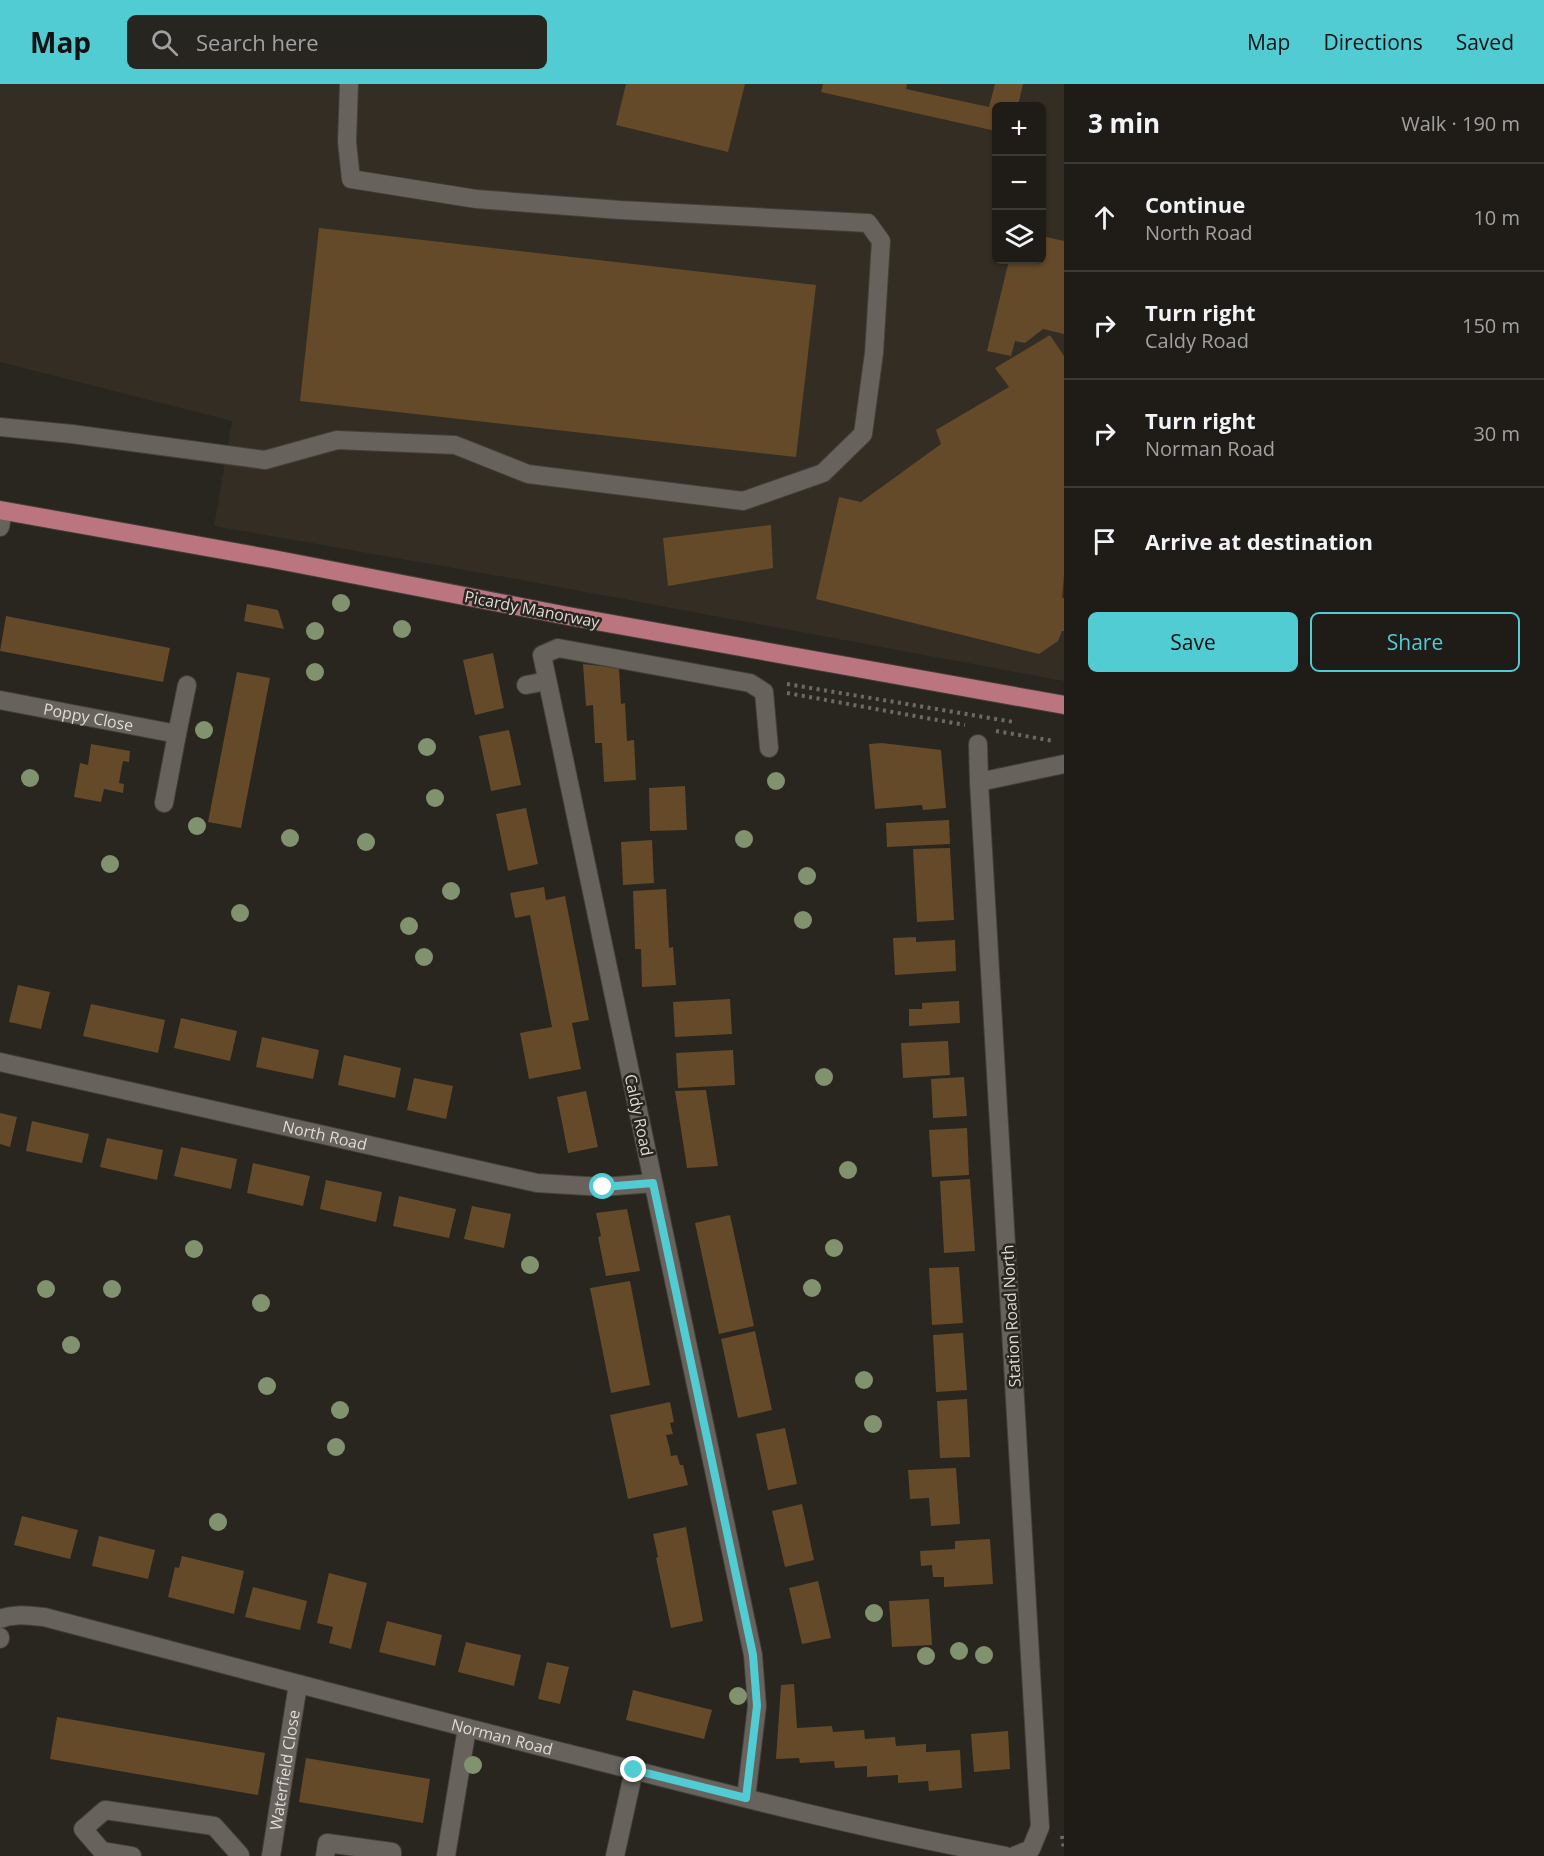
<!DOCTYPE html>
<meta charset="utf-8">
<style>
body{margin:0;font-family:"Open Sans",sans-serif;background:#272520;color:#f1f3f6}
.controls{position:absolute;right:18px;top:18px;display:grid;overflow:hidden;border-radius:9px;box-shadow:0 2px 4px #0004}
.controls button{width:54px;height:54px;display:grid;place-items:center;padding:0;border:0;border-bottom:2px solid #3c3a36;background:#1f1c17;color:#f1f3f6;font:30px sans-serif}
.stop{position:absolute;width:18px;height:18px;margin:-14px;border:4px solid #51ccd3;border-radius:50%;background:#fff}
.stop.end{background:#51ccd3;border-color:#fff;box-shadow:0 2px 6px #0008}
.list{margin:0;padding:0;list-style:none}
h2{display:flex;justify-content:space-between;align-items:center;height:78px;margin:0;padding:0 24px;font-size:26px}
h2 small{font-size:20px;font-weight:400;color:#a1a1a1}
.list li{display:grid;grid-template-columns:39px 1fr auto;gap:18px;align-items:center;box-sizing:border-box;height:108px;padding:0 24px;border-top:2px solid #3c3a36}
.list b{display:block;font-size:22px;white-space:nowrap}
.list p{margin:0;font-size:20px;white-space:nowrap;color:#a1a1a1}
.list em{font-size:20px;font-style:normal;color:#a1a1a1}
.actions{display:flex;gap:12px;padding:18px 24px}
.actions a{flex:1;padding:14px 0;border:2px solid #51ccd3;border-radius:9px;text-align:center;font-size:21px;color:#51ccd3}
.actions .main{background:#51ccd3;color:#111}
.icon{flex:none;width:33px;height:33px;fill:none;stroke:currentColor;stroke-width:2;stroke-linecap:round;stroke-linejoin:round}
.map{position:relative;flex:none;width:1064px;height:1772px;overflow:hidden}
header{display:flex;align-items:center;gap:36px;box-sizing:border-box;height:84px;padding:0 30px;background:#51ccd3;color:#111}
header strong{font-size:28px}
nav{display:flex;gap:33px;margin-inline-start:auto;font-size:21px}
.search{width:420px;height:54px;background:#272520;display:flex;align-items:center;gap:15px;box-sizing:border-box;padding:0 21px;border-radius:9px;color:#a1a1a1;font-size:22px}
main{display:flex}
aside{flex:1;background:#1f1c17}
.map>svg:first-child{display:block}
</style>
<header>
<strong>Map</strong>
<div class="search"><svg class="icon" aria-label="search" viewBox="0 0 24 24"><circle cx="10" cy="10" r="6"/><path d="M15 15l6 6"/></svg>Search here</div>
<nav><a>Map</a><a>Directions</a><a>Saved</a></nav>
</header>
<main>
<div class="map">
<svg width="1064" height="1772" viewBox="0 0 1064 1772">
<rect width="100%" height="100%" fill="#29251f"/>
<path fill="#342d23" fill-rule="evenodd" d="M0,0H1064V597L516,495L214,442L232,337L0,278ZM996,22H1042V176H996Z"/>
<path fill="#644a29" d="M626,0H745L728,68L616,41Z
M823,0H907L906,5L989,23L995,0H1023L1018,22H996V47L821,8Z
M319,144L816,201L796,373L300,317Z
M1042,152L1064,157V250L1043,245L1025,259L1015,257L1011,272L987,267L1009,176H1042Z
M1050,251L1064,272V491L1062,514H1064V547H1062L1058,557L1039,570L816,515L839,413L861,418L941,360L936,346L1009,303L995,284Z
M771,441L773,484L668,502L663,454Z
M247,520L278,526L284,545L244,537Z
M6,532L170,564L163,598L0,567Z
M493,569L504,624L475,631L463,576Z
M583,580L619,584L621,620L625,619L627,657L634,656L636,696L604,698L602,659H595L593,621L586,622Z
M237,588L270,594L241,744L208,738Z
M509,646L521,701L491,707L479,652Z
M882,659L941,666L946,724L923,726L922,721L875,725L869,660Z
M91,660L130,667L129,678L123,677L121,687L119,699L124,700L123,709L104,705L101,718L74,713L80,679L88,681Z
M685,702L687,746L650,747L649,704Z
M526,724L538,780L508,787L496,730Z
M949,736L950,760L887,763L886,739Z
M652,756L654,799L623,801L621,758Z
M950,764L954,836L917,838L913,765Z
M544,803L546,816L565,812L589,936L572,939L581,985L529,995L520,949L552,943L530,831L515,834L510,809Z
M666,805L669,864L673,863L676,901L642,903L641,865H635L633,807Z
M916,853V858L955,856L956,887L895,891L893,854Z
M18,901L50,908L41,945L9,938Z
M730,915L732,950L675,953L673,918Z
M959,917L960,939L909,942V925H922V919Z
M91,920L165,936L158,969L83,952Z
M181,934L237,947L230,977L174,964Z
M262,953L319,966L313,995L256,983Z
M948,957L950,991L903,994L901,959Z
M733,966L735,1001L678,1004L676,969Z
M344,971L401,984L395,1014L338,1001Z
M964,993L967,1032L933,1034L931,995Z
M414,994L453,1002L446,1035L407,1026Z
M706,1006L718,1082L687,1084L675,1007Z
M586,1007L598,1063L568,1069L557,1013Z
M0,1029L17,1033L10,1063L0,1060Z
M32,1037L89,1050L82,1079L26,1067Z
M967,1044L969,1091L932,1093L929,1046Z
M107,1054L163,1066L157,1096L100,1083Z
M181,1063L237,1075L231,1105L174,1092Z
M253,1079L310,1092L303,1122L247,1109Z
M970,1095L975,1167L944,1169L940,1097Z
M326,1096L382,1108L376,1138L320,1125Z
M399,1112L456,1125L449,1154L393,1142Z
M472,1122L511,1130L504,1164L464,1155Z
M627,1125L640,1187L606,1192L598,1153L601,1152L596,1129Z
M730,1131L754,1242L719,1250L695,1139Z
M959,1183L963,1239L932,1241L929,1184Z
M630,1197L650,1301L611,1309L590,1204Z
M755,1247L772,1326L738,1334L721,1255Z
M963,1249L967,1306L936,1308L933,1251Z
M967,1315L970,1373L940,1374L937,1317Z
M670,1318L674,1338L670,1339L673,1350L666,1351L669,1362L671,1372L677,1371L680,1381H683L688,1401L628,1415L610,1331Z
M785,1344L797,1400L768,1406L756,1350Z
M956,1384L960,1440L931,1442L929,1414L910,1415L908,1386Z
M802,1420L814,1476L785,1483L772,1427Z
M22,1432L78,1446L70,1475L14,1461Z
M686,1443L703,1537L671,1544L656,1474L658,1473L653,1450Z
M99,1452L155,1466L148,1495L92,1482Z
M990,1455L993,1500L944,1503V1493H933L932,1481L921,1482L920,1467L955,1465V1457Z
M182,1472L244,1487L234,1530L168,1513L175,1483L179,1484Z
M329,1489L367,1499L351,1565L329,1559L333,1543L317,1539Z
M818,1497L831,1554L802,1560L789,1504Z
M253,1503L307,1517L300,1546L245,1533Z
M929,1515L932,1561L892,1563L889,1517Z
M387,1537L442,1551L435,1582L379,1568Z
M466,1558L521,1571L514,1602L458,1588Z
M547,1578L569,1583L560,1620L538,1615Z
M794,1600L797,1644L832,1642L833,1648L864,1646L865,1655L895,1653L896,1662L926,1660V1668L960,1666L962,1704L929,1707L928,1697L898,1699V1691L867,1693V1682L835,1684L834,1677L800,1679L799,1674L776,1675L781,1601Z
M633,1606L712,1626L704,1655L626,1636Z
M57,1633L265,1669L258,1711L50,1675Z
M1008,1647L1010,1685L974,1688L971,1650Z
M306,1674L430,1695L423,1739L299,1718Z"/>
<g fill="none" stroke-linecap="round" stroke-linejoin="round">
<g stroke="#433f3a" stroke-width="20">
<g id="minor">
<path d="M0,343L72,350L265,376L337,356L455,361L528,390L743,417L823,389L863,350L874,269L881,157L868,139L620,126L476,115L351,95L347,58L349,0"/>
<path d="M0,443L3,427"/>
<path d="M526,601L547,597"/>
<path id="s1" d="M0,616L177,650L187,601"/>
<path d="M978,660L979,698"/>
<path d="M164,719L177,650"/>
<path id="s2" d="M0,978L537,1099L603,1103L653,1099"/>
<path id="s3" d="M0,1535C14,1529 29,1532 44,1533C227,1581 410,1630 594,1676C730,1711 868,1746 1006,1772"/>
<path d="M0,1553V1555"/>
<path d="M746,1714L757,1622L753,1571L542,571L558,564L750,599L764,608L769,664"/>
<path d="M132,1772L102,1767L83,1745L105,1726L214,1742L240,1771"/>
<path id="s4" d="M271,1772L298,1600"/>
<path d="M325,1772L327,1759L392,1768V1772"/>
<path d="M446,1772L467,1644"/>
<path d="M615,1772L634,1686"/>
<path d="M1014,1772L1031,1765L1040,1743L979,698L1064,680"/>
</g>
</g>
<g stroke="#433f3a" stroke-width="20">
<path id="major" d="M0,426L273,475L568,532L1064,621"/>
</g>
<path stroke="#6d6964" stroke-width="4" stroke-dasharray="3 4.5" stroke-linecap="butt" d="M787,600L1014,638
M787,609L965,641
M996,647L1054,657
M1062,1752L1064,1766"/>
<use href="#minor" stroke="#67625c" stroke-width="18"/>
<use href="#major" stroke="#bb757f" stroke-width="18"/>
</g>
<g fill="#80926e">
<circle cx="341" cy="519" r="9"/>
<circle cx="402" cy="545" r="9"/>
<circle cx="315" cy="547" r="9"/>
<circle cx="315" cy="588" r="9"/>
<circle cx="204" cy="646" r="9"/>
<circle cx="427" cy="663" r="9"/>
<circle cx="30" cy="694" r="9"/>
<circle cx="776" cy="697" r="9"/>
<circle cx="435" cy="714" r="9"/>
<circle cx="197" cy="742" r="9"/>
<circle cx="290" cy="754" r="9"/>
<circle cx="744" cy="755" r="9"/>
<circle cx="366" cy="758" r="9"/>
<circle cx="110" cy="780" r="9"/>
<circle cx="807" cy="792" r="9"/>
<circle cx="451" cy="807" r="9"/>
<circle cx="240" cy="829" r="9"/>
<circle cx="803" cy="836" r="9"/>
<circle cx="409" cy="842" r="9"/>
<circle cx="424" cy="873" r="9"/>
<circle cx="824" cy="993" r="9"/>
<circle cx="848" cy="1086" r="9"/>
<circle cx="834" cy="1164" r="9"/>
<circle cx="194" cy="1165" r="9"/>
<circle cx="530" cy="1181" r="9"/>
<circle cx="812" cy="1204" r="9"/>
<circle cx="46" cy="1205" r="9"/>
<circle cx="112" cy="1205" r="9"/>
<circle cx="261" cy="1219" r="9"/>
<circle cx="71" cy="1261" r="9"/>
<circle cx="864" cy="1296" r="9"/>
<circle cx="267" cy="1302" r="9"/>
<circle cx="340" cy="1326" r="9"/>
<circle cx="873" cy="1340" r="9"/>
<circle cx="336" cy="1363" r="9"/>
<circle cx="218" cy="1438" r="9"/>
<circle cx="874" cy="1529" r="9"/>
<circle cx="959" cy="1567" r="9"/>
<circle cx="984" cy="1571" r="9"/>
<circle cx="926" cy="1572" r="9"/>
<circle cx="738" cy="1612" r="9"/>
<circle cx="473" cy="1681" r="9"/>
</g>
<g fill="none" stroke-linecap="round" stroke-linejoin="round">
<path stroke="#51ccd3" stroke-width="8" d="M603,1103L653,1099L753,1571L757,1622L746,1714L634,1686"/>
</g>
<g text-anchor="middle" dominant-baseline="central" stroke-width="5" stroke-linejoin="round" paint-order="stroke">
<g font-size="16" fill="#dedbd7" stroke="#29251f">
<text transform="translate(532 525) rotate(11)">Picardy Manorway</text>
<text stroke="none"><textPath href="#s1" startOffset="90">Poppy Close</textPath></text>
<text transform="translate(639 1031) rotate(78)">Caldy Road</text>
<text stroke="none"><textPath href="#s2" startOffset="333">North Road</textPath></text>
<text transform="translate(1011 1232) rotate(-93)">Station Road North</text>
<text stroke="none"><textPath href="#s3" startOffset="518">Norman Road</textPath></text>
<text stroke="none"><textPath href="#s4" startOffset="87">Waterfield Close</textPath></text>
</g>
</g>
</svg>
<div class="controls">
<button>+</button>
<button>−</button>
<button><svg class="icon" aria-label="layers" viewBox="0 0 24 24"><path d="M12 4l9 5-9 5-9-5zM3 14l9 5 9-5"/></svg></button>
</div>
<div class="stop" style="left:603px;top:1103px"></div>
<div class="stop end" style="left:634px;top:1686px"></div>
</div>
<aside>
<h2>3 min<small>Walk · 190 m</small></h2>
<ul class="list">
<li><svg class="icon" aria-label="ahead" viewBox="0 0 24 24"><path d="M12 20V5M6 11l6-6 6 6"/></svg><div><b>Continue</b><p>North Road</p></div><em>10 m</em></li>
<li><svg class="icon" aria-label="right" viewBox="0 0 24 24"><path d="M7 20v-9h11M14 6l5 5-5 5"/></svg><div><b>Turn right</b><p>Caldy Road</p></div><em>150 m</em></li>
<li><svg class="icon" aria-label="right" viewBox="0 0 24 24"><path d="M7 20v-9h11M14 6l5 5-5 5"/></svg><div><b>Turn right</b><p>Norman Road</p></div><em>30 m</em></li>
<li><svg class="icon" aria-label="arrive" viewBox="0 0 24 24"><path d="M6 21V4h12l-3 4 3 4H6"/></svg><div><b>Arrive at destination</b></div></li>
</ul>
<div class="actions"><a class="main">Save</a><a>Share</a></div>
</aside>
</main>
